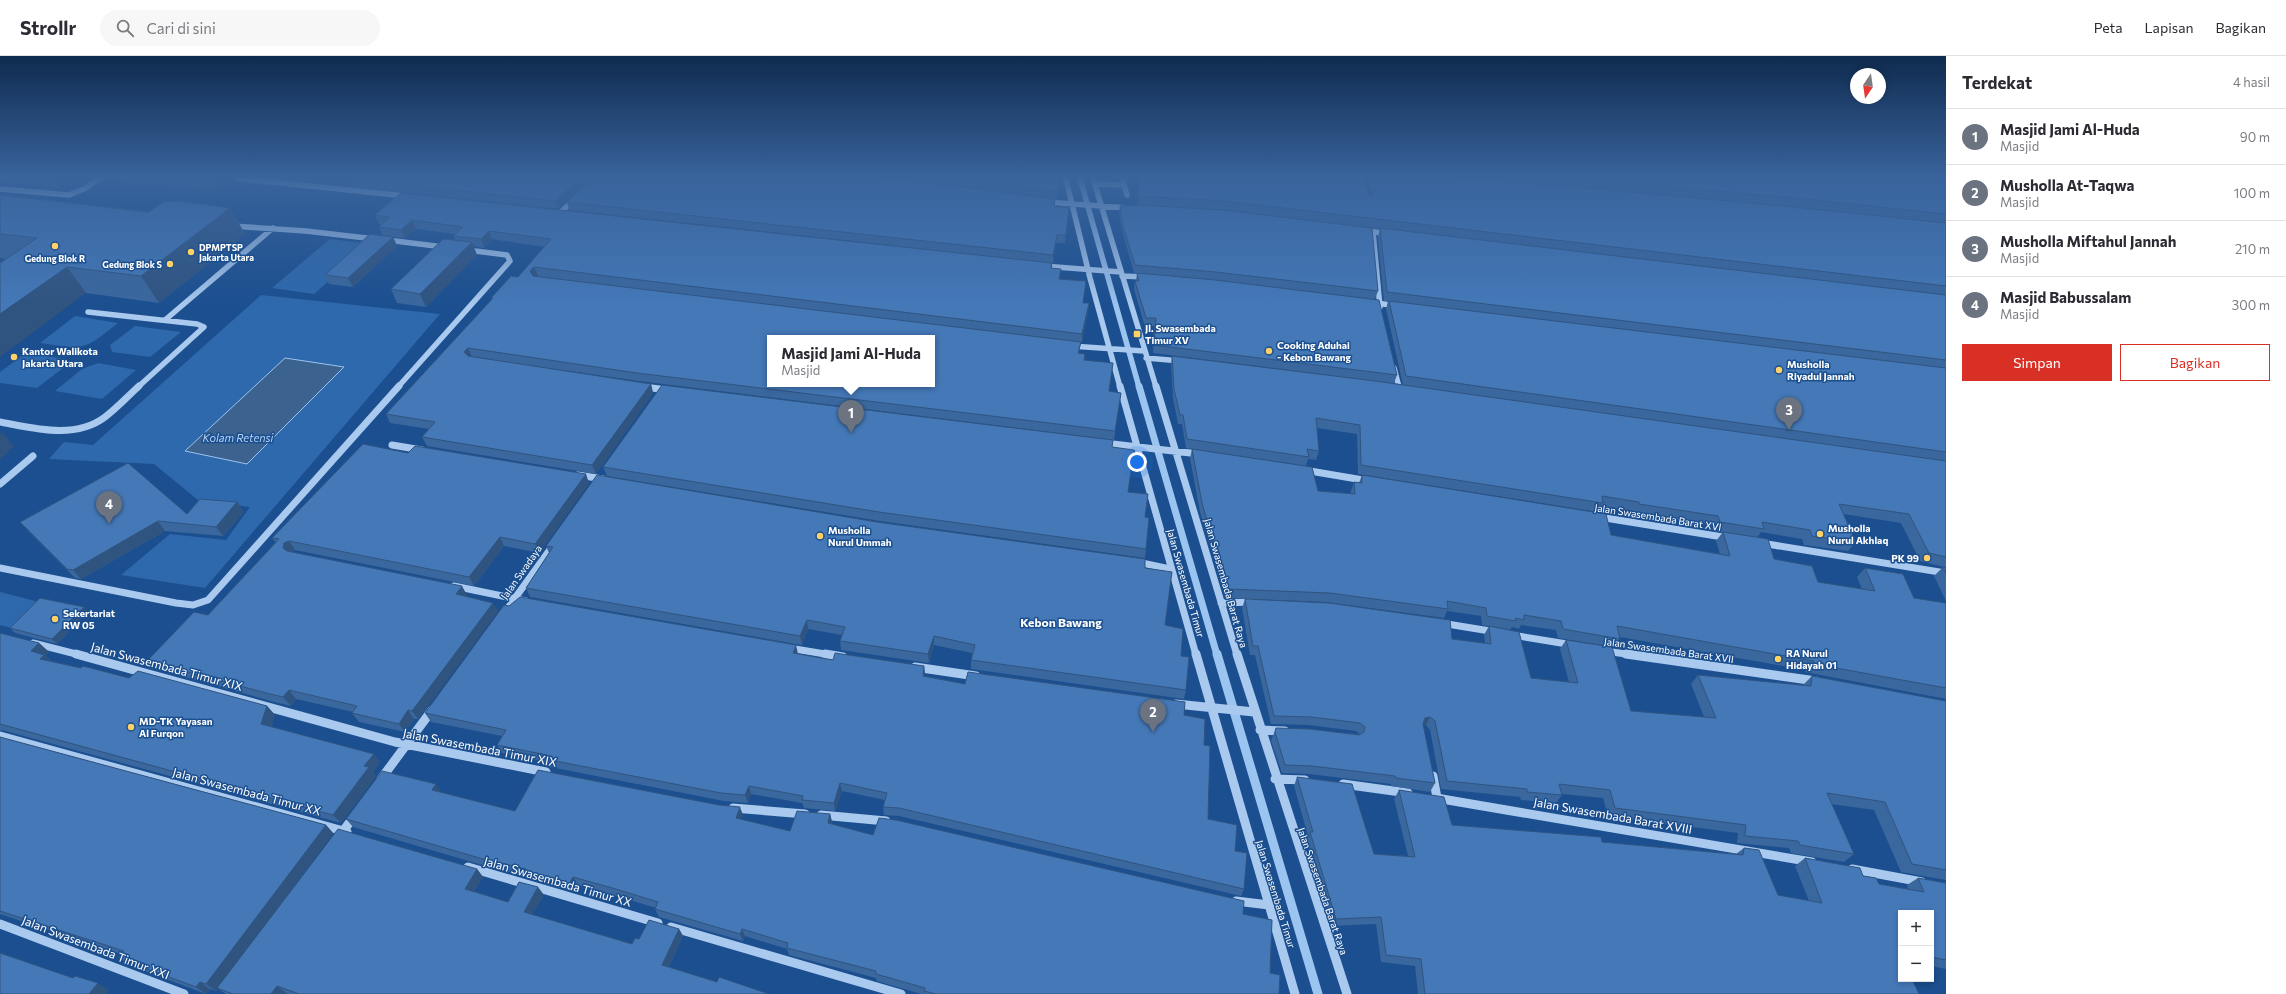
<!DOCTYPE html>
<html lang="id">
<meta charset="utf-8">
<style>
body{margin:0;font-family:Commissioner,sans-serif;background:#f7f7f7;color:#2b2b33}
.controls{position:absolute;right:12px;bottom:12px;display:grid;overflow:hidden;border-radius:0px;box-shadow:0 2px 6px #0003}
.controls button{width:36px;height:36px;display:grid;place-items:center;padding:0;border:0;border-bottom:1px solid #e1e1e2;background:#fff;color:#2b2b33;font:20px sans-serif}
.compass{position:absolute;left:1850px;top:12px;width:36px;height:36px;border-radius:50%;background:#fff;box-shadow:0 2px 6px #0003;rotate:193deg}
.you{position:absolute;left:1137px;top:406px;width:14px;height:14px;margin:-10px;border:3px solid #fff;border-radius:50%;background:#1a73e8;box-shadow:0 0 0 6px #1a73e833}
.badge{display:grid;place-items:center;width:26px;height:26px;border-radius:50%;background:#d93025;color:#fff;font-size:13px;font-weight:700}
.pin{position:absolute;translate:-50% -33px;filter:drop-shadow(0 1px 2px #0008)}
.pin::after{content:'';position:absolute;top:21px;width:14px;height:12px;background:inherit;clip-path:polygon(0 0,100% 0,50% 100%)}
.popup{position:absolute;left:767px;top:279px;width:168px;height:52px;box-sizing:border-box;display:grid;place-content:center;border-radius:0px;background:#fff;filter:drop-shadow(0 1px 3px #0005);font-size:13px;white-space:nowrap;color:#7c7c81}
.popup b{font-size:15px;color:#2b2b33}
.popup::after{content:'';position:absolute;left:50%;top:100%;margin-left:-8px;border:8px solid transparent;border-top-color:#fff}
.list{margin:0;padding:0;list-style:none}
h2{display:flex;justify-content:space-between;align-items:center;height:52px;margin:0;padding:0 16px;font-size:17px}
h2 small{font-size:13px;font-weight:400;color:#7c7c81}
.list li{display:grid;grid-template-columns:26px 1fr auto;gap:12px;align-items:center;box-sizing:border-box;height:56px;padding:0 16px;border-top:1px solid #e1e1e2}
.list b{display:block;font-size:15px;white-space:nowrap}
.list p{margin:0;font-size:13px;white-space:nowrap;color:#7c7c81}
.list em{font-size:13px;font-style:normal;color:#7c7c81}
.actions{display:flex;gap:8px;padding:12px 16px}
.actions a{flex:1;padding:9px 0;border:1px solid #d93025;border-radius:0px;text-align:center;font-size:14px;color:#d93025}
.actions .main{background:#d93025;color:#fff}
.icon{flex:none;width:22px;height:22px;fill:none;stroke:currentColor;stroke-width:2;stroke-linecap:round;stroke-linejoin:round}
.map{position:relative;flex:none;width:1946px;height:938px;overflow:hidden}
header{display:flex;align-items:center;gap:24px;box-sizing:border-box;height:56px;padding:0 20px;background:#fff;border-bottom:1px solid #e1e1e2}
header strong{font-size:19px}
nav{display:flex;gap:22px;margin-inline-start:auto;font-size:14px}
.search{width:280px;height:36px;background:#f7f7f7;display:flex;align-items:center;gap:10px;box-sizing:border-box;padding:0 14px;border-radius:22px;color:#7c7c81;font-size:15px}
main{display:flex}
aside{flex:1;background:#fff}
.map>svg:first-child{display:block}
</style>
<header>
<strong>Strollr</strong>
<div class="search"><svg class="icon" aria-label="search" viewBox="0 0 24 24"><circle cx="10" cy="10" r="6"/><path d="M15 15l6 6"/></svg>Cari di sini</div>
<nav><a>Peta</a><a>Lapisan</a><a>Bagikan</a></nav>
</header>
<main>
<div class="map">
<svg width="1946" height="938" viewBox="0 0 1946 938">
<rect width="100%" height="100%" fill="#1b4f8f"/>
<path fill="#2e69ad" d="M330,183L370,188L314,238L272,232Z
M261,239L440,258L205,532L121,519L170,478L226,484L250,451L198,444L154,408L49,403L64,386L93,389Z
M75,260L118,267C82,296 84,293 40,287Z
M135,270L181,276L150,301L112,296L110,289Z
M26,297L65,303L67,309L37,332L0,327V316Z
M98,307L136,314L102,343L55,335L82,313Z
M0,536L43,547L15,573L0,569Z"/>
<path fill="#3c6290" stroke="#9cc4f0" d="M285,302L344,311L247,408L185,395Z"/>
<g fill="none" stroke-linecap="round" stroke-linejoin="round">
<path stroke="#9cc4f0" stroke-width="5.5" d="M1079,119L1139,331"/>
<path stroke="#9cc4f0" stroke-width="7" d="M1139,330L1217,599"/>
<path stroke="#9cc4f0" stroke-width="9" d="M1217,598L1318,938"/>
<path stroke="#a9c9ee" stroke-width="5.5" d="M239,119L238,122L243,123L406,140
M1065,119L1090,222L1120,331
M1092,119L1156,331
M1122,119L1124,129
M1095,128L1124,129L1127,139
M0,133L69,139L86,132L104,119
M1046,146L1129,152
M561,156L574,144
M232,170L306,175L375,183
M1362,174L1388,178
M1373,176L1380,251
M387,184L444,191
M1043,210L1121,216
M1122,220L1146,221
M1371,246L1396,250
M88,256L197,268L204,271L138,331
M165,264L273,172
M1071,290L1144,295
M1146,302L1181,305
M1394,312L1399,331
M398,331L510,205L507,199L467,194"/>
<path stroke="#a9c9ee" stroke-width="7" d="M1120,330L1196,599
M1156,330L1237,599
M1398,330L1399,333
M644,331L667,334
M0,366C33,372 75,384 105,361C117,352 128,340 139,330
M1104,387L1199,398
M392,389L422,394
M1304,414L1369,425
M578,419L603,423
M0,428L33,400
M1599,461L1729,482
M1761,487L1946,517
M1137,506L1170,513
M0,512L176,547L193,549L208,544L399,330
M454,530L526,545
M1221,547L1254,546
M505,556L554,488
M1441,567L1496,576
M1512,579L1573,589
M33,587L80,599
M789,592L831,599
M1605,595L1633,599"/>
<path stroke="#a9c9ee" stroke-width="9" d="M76,598L395,686L546,716
M825,598L843,601
M1196,598L1295,938
M1237,598L1347,938
M1626,598L1816,625
M915,611L976,620
M1176,648L1254,656
M1260,674L1285,675
M0,680L347,776
M1433,720L1437,742
M381,723L432,654
M1275,723L1305,724
M1343,728L1408,737
M1436,742L1812,806
M733,752L805,758
M821,759L886,765
M341,778L355,759
M468,811L658,867
M1852,813L1922,826
M1236,845L1269,849
M0,868L184,938
M671,871L901,938"/>
</g>
<path fill="#3a679d" d="M0,119H97L93,121L79,120L60,132L0,124Z
M104,119H233L213,134L106,123Z
M247,119H281L277,122Z
M355,119H595L558,153L354,131L351,123Z
M879,119H1058L1059,128L1057,143Z
M1137,119H1362L1368,137L1372,140L1366,119H1946V545L1934,520L1943,511H1944L1920,505L1901,467L1843,458L1856,486L1848,495L1804,489L1802,483L1761,476L1757,482L1713,475L1711,469L1633,457V455L1601,450L1598,456L1358,418L1357,378L1317,372L1319,395L1316,404L1308,403L1306,410L1186,392L1182,368H1178L1173,342L1171,309L1172,300L1338,320L1153,297L1154,270L1145,271L1134,233L1135,225H1136L1137,217L1215,224L1134,217L1123,178L1119,158L1120,150L1378,235L1375,243L1397,319L1394,327L1403,329L1386,253L1388,245H1384L1378,181L1380,173L1222,154L1138,149Z
M0,139L149,156L230,152L245,178L159,247L86,237L6,203L0,202Z
M567,146L1055,150L1068,159L1065,187H1056L1053,207H1052V212L1060,223L1085,234L1083,247H1089L1088,256L1082,286H1081L1079,297L1085,298V304L1109,336L1121,337L1114,384L639,325L472,301L651,328L653,337L596,418L427,390L422,381L429,373L390,367L386,358L492,244L491,242L518,221L545,191L492,183L484,192L473,190L477,199L426,251L397,247L391,233L455,184L453,180L455,178L416,173L405,182L383,180L379,171L383,168H379L375,159L889,189L569,154Z
M393,181L397,190L353,231L329,228L325,219Z
M1112,391L1128,436L1145,461L1146,493L1145,502L880,465L607,420L603,411Z
M1192,393L1318,435L1351,438V435L1354,426L1359,427L1362,419L1611,479L1720,498L1716,485L1723,476L1818,526L1862,533L1857,521L1865,512L1914,542L1946,547V643L1805,616L1806,614L1620,581V583L1614,591L1558,582L1556,574L1521,569L1519,573L1512,571L1510,574L1482,569L1481,560L1447,555L1444,562L1326,546L1225,542L1200,456L1190,402Z
M408,397L589,427L539,497L504,490L474,530L295,494L291,496L467,539L466,540L498,555L418,663H414L405,676L359,666L352,657L353,656L296,643L291,650L278,647L156,613L147,605L208,559L276,487L272,482Z
M244,456L223,480L165,475L81,523L75,522L28,475L187,458Z
M546,490L1145,512L1165,569L1181,600L1186,634L1184,643L971,613V604L972,597L934,589L929,607L841,594L840,585L842,579L808,573L802,589L530,541L526,532L549,497Z
M1245,543L1452,583L1485,587L1484,579L1489,570L1531,622L1569,626L1560,593L1566,584L1631,655L1704,661L1691,628L1698,619L1804,630V628L1812,620L1946,645V824L1901,816L1874,754L1831,748L1854,798L1844,806L1791,797L1789,792L1737,787L1738,777L1608,760L1603,742L1562,738V739L1556,747L1521,744L1520,741L1441,733L1430,674L1426,669L1423,670L1435,727L1430,736L1391,730V728L1309,718L1282,717L1271,685L1276,672L1360,678L1356,675L1308,669L1271,668L1255,599H1250L1242,552Z
M509,550L833,604L924,610L925,620L965,628L1184,659L1204,689L1208,763L1235,795L1244,833L1241,840L899,760L884,759L883,751L885,744L842,735L835,755L804,752L802,747L751,738L748,747L724,745L550,711L547,706L502,697L497,689L502,680L431,666L425,657Z
M89,555L57,588L15,577L10,572Z
M0,577L39,587L49,596L45,599L52,606L267,650L275,659L271,671L374,698L380,706L373,716L376,720L341,767L2,674L0,675Z
M0,681L326,769L333,777L248,892L477,813L483,821L474,835L508,846L544,839L532,859L632,888L639,883L679,873L683,880L669,911L717,926L769,938H288L286,937V938H226L218,933L216,935L210,933L206,938L129,909L118,902L121,898L0,858Z
M1297,721L1374,798L1408,800L1394,743L1399,734L1452,769L1602,786L1736,798L1744,792L1778,839L1809,845L1795,810L1805,802L1863,820L1879,828L1908,833L1907,829L1918,822L1946,827V913L1931,910V857H1901V923L1919,938H1418L1415,910L1381,906L1376,868L1331,870L1307,784L1308,780L1294,730Z
M442,737L515,755L743,759L741,763L790,775L830,758L832,766L831,768L873,779L1243,858L1279,938H921L877,925L876,922L789,899L787,893L745,880L743,885L659,861L655,853L656,852L620,841L578,829L574,836L531,823L528,820L489,811L353,771L346,763Z"/>
<path fill="#305480" d="M55,119H79V120L60,132L52,120Z
M92,119H97L93,121Z
M212,119H233L213,134L207,123Z
M275,119H281L277,122Z
M584,119H595L558,153L555,145Z
M1060,121L1059,128L1057,143V135Z
M230,152L245,178L159,247L141,220Z
M412,164L416,173L405,182L401,174Z
M489,175L492,183L484,192L481,183Z
M1057,179L1056,187L1053,207V199Z
M393,181L397,190L353,231L348,222Z
M472,186L477,199L426,251L420,238Z
M67,211L86,237L0,301V258Z
M534,211L538,220L533,224L530,215Z
M1061,213V222L1058,232L1059,223Z
M1089,247L1088,256L1082,286V278Z
M468,292L472,301L468,305L464,296Z
M651,328L653,337L596,418L592,409Z
M2,376L14,390L0,404V378Z
M586,418L589,427L539,497L535,488Z
M237,446L244,456L223,480L216,471Z
M158,465L165,475L81,523L73,514Z
M500,481L504,490L474,530L469,521Z
M289,485L295,494L290,496L289,501L283,492L284,487Z
M462,530L467,539L461,547L456,538Z
M493,547L498,555L418,663L412,655Z
M84,551L89,555L57,588L52,583Z
M807,564L808,573L802,589L800,580Z
M934,580V589L929,607L928,598Z
M39,587L49,596L45,599L54,608L49,612L31,595Z
M796,589L798,598L793,597Z
M924,610L925,618L923,629V620Z
M289,634L296,643L291,650L283,641Z
M267,650L275,659L269,677L261,668Z
M408,654L414,663L405,676L399,668Z
M1430,661L1426,669L1420,671L1425,662Z
M374,698L380,706L373,716L376,720L341,767L333,759L364,710Z
M840,727L842,735L835,755L834,747Z
M436,728L442,737L432,734Z
M749,730L751,738L748,747L745,739Z
M740,751L743,759L739,770L736,762Z
M830,758L832,766L829,775L828,767Z
M326,769L333,777L216,935L206,928Z
M477,813L483,821L471,840L465,833Z
M573,821L578,829L574,836L569,828Z
M538,831L544,839L529,864L524,856Z
M679,873L683,880L666,917L662,909Z
M742,873L745,880L743,885L740,878Z
M200,926L210,933L206,938L196,931Z
M98,927L109,934L106,938H89Z
M277,930L286,937V938H271Z"/>
<path fill="#4478b7" stroke="#305480" fill-rule="evenodd" d="M43,119H55L52,120Z
M171,119H212L207,123Z
M355,119H584L555,145L351,123Z
M596,119H873L1055,143L1054,150L1069,151L1066,179H1057L1053,199L567,146Z
M938,119H1057V120L1060,121L1057,135Z
M1139,119H1362L1368,137L1372,140L1376,135L1371,119H1445L1794,151L1946,167V230L1224,145L1139,140Z
M1539,119H1946V158L1795,142Z
M401,137L1052,207L1051,212L1061,213L1059,223L1086,225L1083,247H1089L1082,278L534,211L530,215L533,220L1081,286L1078,297L1085,298L1084,304L1113,307L1109,335L1121,337L1115,375L637,317L468,292L464,296L468,300L651,328L592,409L422,381L435,366L386,358L493,242H491L511,220L518,221L551,183L489,175L481,183L453,180L463,171L412,164L401,174L379,171L390,161L375,159ZM770,282H932V328H770Z
M0,139L149,156L163,146L179,145L230,152L141,220L67,211L0,258V207L37,182L0,178Z
M1139,149L1223,154L1372,172L1378,235L1216,216L1135,209L1123,170L1120,150Z
M1380,172L1946,239V304L1387,236Z
M370,178L393,181L348,222L325,219Z
M443,183L472,186L420,238L391,233Z
M1137,217L1215,224L1379,244L1397,319L1154,289L1156,262H1146L1135,225H1139Z
M1389,245L1946,312V396L1406,320Z
M1172,300L1375,325L1946,405V501L1929,497L1909,458L1839,448L1856,486L1812,480L1810,474L1762,466L1764,473L1720,466L1718,460L1639,448V446L1602,440L1603,447L1361,409L1360,369L1316,362L1319,395L1307,393L1309,401L1187,383L1183,359H1180L1174,333Z
M662,329L1113,384L1112,391L1134,394L1128,436L1148,438L1145,461L1149,462L1146,493L879,456L603,411Z
M363,388L408,397L415,390L586,418L535,488L500,481L469,521L289,485L284,487L283,492L287,495L462,530L456,538L493,547L412,655L408,654L399,668L352,657L357,650L289,634L283,641L270,638L147,605L194,556L208,559L279,483L272,482Z
M1192,393L1312,411L1318,435L1355,438L1354,426L1362,427V419L1606,458L1611,479L1730,500L1723,476L1768,483L1774,503L1812,510L1818,526L1875,535L1865,512L1903,518L1914,542L1946,547V632L1814,608V605L1617,570L1620,583L1563,573L1561,565L1524,559V564L1515,562L1516,565L1487,560L1486,552L1447,545L1448,553L1330,537L1227,533L1202,447Z
M128,407L187,458L200,443L237,446L216,471L158,465L73,514L67,513L20,466Z
M597,419L877,466L1145,503V512L1172,516L1165,569L1183,573L1181,600L1189,601L1186,634L971,604L975,589L934,580L928,598L840,585L845,571L807,564L800,580L526,532L553,491L546,490Z
M1943,511L1946,512V517Z
M520,541L796,589L793,597L833,604L835,597L924,610L923,620L965,628L968,616L1185,646L1184,659L1205,663L1204,689L1210,690L1208,763L1237,769L1235,795L1247,797L1244,833L899,752L883,751L887,737L840,727L834,747L802,744L803,740L749,730L745,739L721,737L545,703L547,699L497,689L506,674L425,657L504,549L509,550Z
M40,542L84,551L52,583L10,572Z
M1245,543L1329,547L1450,564L1452,583L1491,588L1489,570L1519,576L1531,622L1578,627L1566,584L1612,591L1631,655L1716,662L1698,619L1811,630L1812,620L1946,645V814L1912,808L1885,746L1827,737L1854,798L1800,789L1798,785L1745,780L1746,769L1615,752L1610,734L1559,728L1562,739L1527,736V733L1447,725L1435,665L1430,661L1425,662L1423,668L1435,727L1396,722L1395,720L1312,710L1285,709L1275,676L1276,672L1310,673L1359,679L1364,676L1365,671L1360,667L1311,661L1274,660L1258,590H1253Z
M0,577L39,587L31,595L44,599L40,603L81,612L83,610L129,622L138,615L267,650L261,668L374,698L364,710L369,711L333,759L0,668Z
M0,681L326,769L206,928L200,926L196,931L118,902L124,895L0,855Z
M538,714L719,749L740,751L736,762L790,775L797,755L830,758L828,767L873,779L879,762L896,764L1244,845L1243,858L1272,864L1270,917L1280,919L1279,938H936L924,935L925,932L876,918V915L787,892L788,887L742,873L740,878L655,853L658,846L616,833L573,821L569,828L525,815L526,813L483,803L346,763L382,715L436,728L432,734L515,755Z
M1297,721L1352,728L1374,798L1415,801L1399,734L1444,741L1452,769L1601,781L1602,786L1743,799L1744,792L1759,794L1778,839L1822,847L1805,802L1860,812L1863,820L1876,822L1879,828L1924,836L1918,822L1946,827V904L1931,901V857H1901V897L1900,896L1901,899V923H1912L1919,938H1425L1421,903L1386,899L1381,861L1336,863L1310,776H1313Z
M338,773L477,813L465,833L508,846L519,826L538,831L524,856L632,888L635,882L639,883L649,864L679,873L662,909L717,926L719,921L769,938H299L277,930L271,938H233L217,932Z
M0,897L73,922L75,920L98,927L89,938H0Z"/>
<linearGradient id="sky" x2="0" y2="1"><stop stop-color="#0f2b4f"/><stop offset="0.48" stop-color="#39639b"/><stop offset="1" stop-color="#39639b" stop-opacity="0"/></linearGradient>
<rect width="1946" height="250" fill="url(#sky)"/>
<g fill="#ffd166" stroke="#1b4f8f" stroke-width="1.5">
<circle cx="55" cy="190" r="4"/>
<circle cx="191" cy="196" r="4"/>
<circle cx="170" cy="208" r="4"/>
<rect x="1133" y="274" width="8" height="8" rx="2"/>
<circle cx="1269" cy="295" r="4"/>
<circle cx="14" cy="301" r="4"/>
<circle cx="1779" cy="314" r="4"/>
<circle cx="1820" cy="478" r="4"/>
<circle cx="820" cy="480" r="4"/>
<circle cx="1927" cy="502" r="4"/>
<circle cx="55" cy="563" r="4"/>
<circle cx="1778" cy="603" r="4"/>
<circle cx="131" cy="671" r="4"/>
</g>
<g text-anchor="middle" dominant-baseline="central" stroke-width="3" stroke-linejoin="round" paint-order="stroke">
<g font-size="9" font-weight="bold" fill="#fff" stroke="#1b4f8f" text-anchor="start">
<text x="199" y="191">DPMPTSP<tspan x="199" dy="10">Jakarta Utara</tspan></text>
<text x="55" y="202" text-anchor="middle">Gedung Blok R</text>
<text x="162" y="208" text-anchor="end">Gedung Blok S</text>
</g>
<g font-size="10" font-weight="bold" fill="#fff" stroke="#1b4f8f" text-anchor="start">
<text x="1145" y="272">Jl. Swasembada<tspan x="1145" dy="12">Timur XV</tspan></text>
<text x="1277" y="289">Cooking Aduhai<tspan x="1277" dy="12">- Kebon Bawang</tspan></text>
<text x="22" y="295">Kantor Walikota<tspan x="22" dy="12">Jakarta Utara</tspan></text>
<text x="1787" y="308">Musholla<tspan x="1787" dy="12">Riyadul Jannah</tspan></text>
<text x="1828" y="472">Musholla<tspan x="1828" dy="12">Nurul Akhlaq</tspan></text>
<text x="828" y="474">Musholla<tspan x="828" dy="12">Nurul Ummah</tspan></text>
<text x="1919" y="502" text-anchor="end">PK 99</text>
<text x="63" y="557">Sekertariat<tspan x="63" dy="12">RW 05</tspan></text>
<text x="1786" y="597">RA Nurul<tspan x="1786" dy="12">Hidayah 01</tspan></text>
<text x="139" y="665">MD-TK Yayasan<tspan x="139" dy="12">Al Furqon</tspan></text>
</g>
<g font-size="10" fill="#fff" stroke="#1b4f8f">
<text transform="translate(1658 461) rotate(9)">Jalan Swasembada Barat XVI</text>
<text transform="translate(521 516) rotate(-55)">Jalan Swadaya</text>
<text transform="translate(1186 527) rotate(74)">Jalan Swasembada Timur</text>
<text transform="translate(1226 527) rotate(74)">Jalan Swasembada Barat Raya</text>
<text transform="translate(1669 594) rotate(8)">Jalan Swasembada Barat XVII</text>
<text transform="translate(1323 835) rotate(71)">Jalan Swasembada Barat Raya</text>
<text transform="translate(1276 838) rotate(73)">Jalan Swasembada Timur</text>
</g>
<g font-size="11" font-style="italic" fill="#b5d3f5" stroke="#1b4f8f">
<text x="238" y="381">Kolam Retensi</text>
</g>
<g font-size="12" font-weight="bold" fill="#fff" stroke="#1b4f8f">
<text x="1061" y="566">Kebon Bawang</text>
</g>
<g font-size="12" fill="#fff" stroke="#1b4f8f">
<text transform="translate(167 610) rotate(15)">Jalan Swasembada Timur XIX</text>
<text transform="translate(480 691) rotate(11)">Jalan Swasembada Timur XIX</text>
<text transform="translate(247 735) rotate(15)">Jalan Swasembada Timur XX</text>
<text transform="translate(1613 759) rotate(10)">Jalan Swasembada Barat XVIII</text>
<text transform="translate(558 825) rotate(16)">Jalan Swasembada Timur XX</text>
<text transform="translate(96 891) rotate(21)">Jalan Swasembada Timur XXI</text>
</g>
</g>
</svg>
<div class="controls">
<button>+</button>
<button>−</button>
</div>
<svg class="compass" viewBox="-18 -18 36 36"><path d="M0-13l5 13h-10z" fill="#e53935"/><path d="M0 13l5-13h-10z" fill="#7c7c81"/></svg>
<div class="you"></div>
<div class="pin badge" style="left:851px;top:377px;background:#6b7280">1</div>
<div class="popup"><b>Masjid Jami Al-Huda</b>Masjid</div>
<div class="pin badge" style="left:1153px;top:676px;background:#6b7280">2</div>
<div class="pin badge" style="left:1789px;top:374px;background:#6b7280">3</div>
<div class="pin badge" style="left:109px;top:468px;background:#6b7280">4</div>
</div>
<aside>
<h2>Terdekat<small>4 hasil</small></h2>
<ul class="list">
<li><span class="badge" style="background:#6b7280">1</span><div><b>Masjid Jami Al-Huda</b><p>Masjid</p></div><em>90 m</em></li>
<li><span class="badge" style="background:#6b7280">2</span><div><b>Musholla At-Taqwa</b><p>Masjid</p></div><em>100 m</em></li>
<li><span class="badge" style="background:#6b7280">3</span><div><b>Musholla Miftahul Jannah</b><p>Masjid</p></div><em>210 m</em></li>
<li><span class="badge" style="background:#6b7280">4</span><div><b>Masjid Babussalam</b><p>Masjid</p></div><em>300 m</em></li>
</ul>
<div class="actions"><a class="main">Simpan</a><a>Bagikan</a></div>
</aside>
</main>
